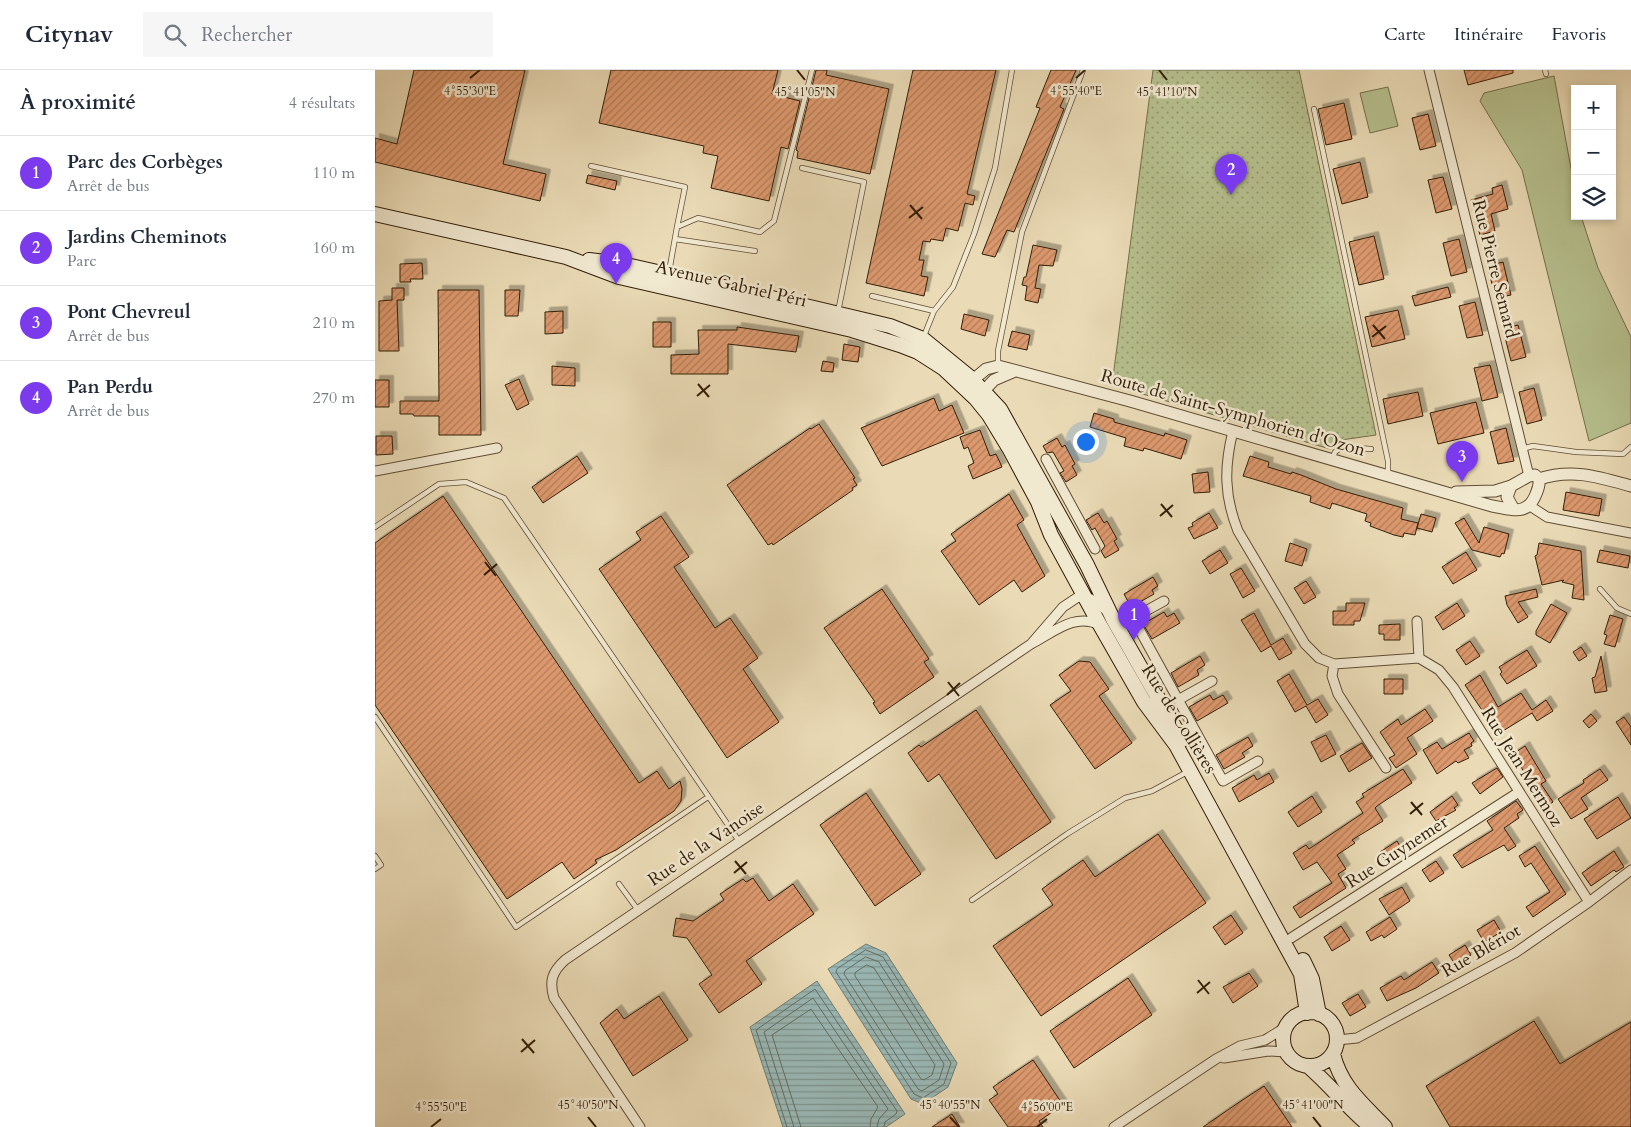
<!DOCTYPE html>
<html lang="fr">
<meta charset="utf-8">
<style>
body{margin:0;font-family:Cardo,serif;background:#f6f6f7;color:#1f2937}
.controls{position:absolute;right:15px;top:15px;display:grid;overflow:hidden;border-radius:0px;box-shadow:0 2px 8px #0003}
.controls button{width:45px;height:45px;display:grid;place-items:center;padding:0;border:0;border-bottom:1px solid #e0e1e3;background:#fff;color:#1f2937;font:25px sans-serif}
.you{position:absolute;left:710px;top:371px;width:18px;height:18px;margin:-12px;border:4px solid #fff;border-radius:50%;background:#1a73e8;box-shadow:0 0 0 8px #1a73e833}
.badge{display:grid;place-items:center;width:32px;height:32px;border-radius:50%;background:#7c3aed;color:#fff;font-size:16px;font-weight:700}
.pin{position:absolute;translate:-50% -41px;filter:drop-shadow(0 1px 2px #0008)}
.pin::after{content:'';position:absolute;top:26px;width:18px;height:15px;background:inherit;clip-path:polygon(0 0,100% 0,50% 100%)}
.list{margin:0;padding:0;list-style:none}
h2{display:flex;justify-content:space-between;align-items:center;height:65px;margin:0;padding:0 20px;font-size:21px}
h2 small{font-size:16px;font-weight:400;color:#747a83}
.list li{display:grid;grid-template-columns:32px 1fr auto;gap:15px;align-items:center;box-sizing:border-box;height:75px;padding:0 20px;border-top:1px solid #e0e1e3}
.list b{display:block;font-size:19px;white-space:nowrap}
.list p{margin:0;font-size:16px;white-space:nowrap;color:#747a83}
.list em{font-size:16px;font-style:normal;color:#747a83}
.icon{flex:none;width:28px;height:28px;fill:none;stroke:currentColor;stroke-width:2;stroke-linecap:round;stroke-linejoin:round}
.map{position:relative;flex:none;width:1256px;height:1057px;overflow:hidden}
header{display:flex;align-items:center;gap:30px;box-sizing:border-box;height:70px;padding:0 25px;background:#fff;border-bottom:1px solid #e0e1e3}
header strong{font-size:24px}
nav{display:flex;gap:28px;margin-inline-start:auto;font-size:18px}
.search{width:350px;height:45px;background:#f6f6f7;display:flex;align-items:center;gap:12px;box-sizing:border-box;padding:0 18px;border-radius:0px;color:#747a83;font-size:19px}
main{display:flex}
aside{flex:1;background:#fff}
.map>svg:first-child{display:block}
</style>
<header>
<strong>Citynav</strong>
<div class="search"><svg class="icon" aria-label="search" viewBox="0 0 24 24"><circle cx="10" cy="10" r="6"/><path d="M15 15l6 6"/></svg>Rechercher</div>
<nav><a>Carte</a><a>Itinéraire</a><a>Favoris</a></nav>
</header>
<main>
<aside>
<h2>À proximité<small>4 résultats</small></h2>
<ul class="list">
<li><span class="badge">1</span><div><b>Parc des Corbèges</b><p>Arrêt de bus</p></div><em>110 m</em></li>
<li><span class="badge">2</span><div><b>Jardins Cheminots</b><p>Parc</p></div><em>160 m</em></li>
<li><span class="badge">3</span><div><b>Pont Chevreul</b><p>Arrêt de bus</p></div><em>210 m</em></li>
<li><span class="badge">4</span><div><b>Pan Perdu</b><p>Arrêt de bus</p></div><em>270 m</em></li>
</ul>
</aside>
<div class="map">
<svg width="1256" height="1057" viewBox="0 0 1256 1057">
<defs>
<pattern id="garden-dots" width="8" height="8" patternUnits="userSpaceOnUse" patternTransform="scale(1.25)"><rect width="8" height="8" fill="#b6c08e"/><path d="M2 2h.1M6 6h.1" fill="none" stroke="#959b72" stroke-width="1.8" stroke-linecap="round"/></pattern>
<pattern id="water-rules" width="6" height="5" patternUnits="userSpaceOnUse" patternTransform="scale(1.25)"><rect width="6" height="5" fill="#9ab9b7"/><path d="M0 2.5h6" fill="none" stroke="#7e9693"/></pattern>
<pattern id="building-hatch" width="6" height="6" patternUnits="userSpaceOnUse" patternTransform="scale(1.25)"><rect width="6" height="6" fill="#dd996e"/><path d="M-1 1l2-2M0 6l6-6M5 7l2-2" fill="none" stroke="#b47c58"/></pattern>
<filter id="shadow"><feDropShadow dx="4.5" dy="-4.5" stdDeviation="0" flood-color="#0004"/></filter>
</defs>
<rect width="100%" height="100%" fill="#eadbb6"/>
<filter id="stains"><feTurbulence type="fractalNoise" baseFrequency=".004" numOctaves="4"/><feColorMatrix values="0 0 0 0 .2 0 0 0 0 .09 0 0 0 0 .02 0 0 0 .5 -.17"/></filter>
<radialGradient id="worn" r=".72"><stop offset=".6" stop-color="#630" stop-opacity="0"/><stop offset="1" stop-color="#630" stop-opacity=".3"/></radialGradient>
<path fill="#b6c08e" stroke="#746f4b" d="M1179,6L1200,120V146H1206L1223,198L1256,267V353L1214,371L1147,100L1105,31L1109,23Z
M1013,17L1023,56L995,63L985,23Z"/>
<path fill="url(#garden-dots)" stroke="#746f4b" d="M778,0H924L1001,365L966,370L955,379L737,315Z"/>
<path fill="url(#water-rules)" stroke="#707b71" d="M491,874L511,883L582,993L573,1017L548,1034L536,1029L453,899Z
M442,911L530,1044L511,1057H408L375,957Z"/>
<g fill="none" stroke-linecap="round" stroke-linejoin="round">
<path stroke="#666c60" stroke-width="1" d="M491,880L508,887L576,993L569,1014L548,1028L539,1024L461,902L462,899Z
M491,887L504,892L569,994L564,1010L547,1021L543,1019L469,904L470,901Z
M492,895L499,898L560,995L557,1005L549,1010L546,1009L480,906V903Z
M412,1057L381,960L440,919L522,1041L521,1044L510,1052L509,1057
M419,1057L389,962L438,928L513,1039L504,1049L502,1057
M426,1057L397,965L436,939L503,1037L496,1049L495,1057"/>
</g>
<path fill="url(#building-hatch)" stroke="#321e08" filter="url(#shadow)" d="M39,0H150L128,94L171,104L165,131L0,92V68L22,74Z
M236,0H403L397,24L425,31L413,79L406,77L394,131L336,118L343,86L328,83L329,76L224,53Z
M441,0H452L451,5L514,19L495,104L422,88L423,81L421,80Z
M538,0H621L592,124L600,126L598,135L590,133L583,161L571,158L568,171L556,169L555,172L548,171L544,190H549L546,206L553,207L549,226L491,213Z
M676,0H701L685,37L689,39L639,162L632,160L620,187L607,184L665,38L661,37Z
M1089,0H1138V3L1093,15Z
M969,33L977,69L951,75L943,39Z
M1053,44L1061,76L1045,80L1037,48Z
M985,92L993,127L967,134L958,99Z
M213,105L242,111L240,120L211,113Z
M1068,107L1077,139L1061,143L1053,110Z
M1127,115L1133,139L1116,144L1120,161L1105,165L1096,130L1118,124L1117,118Z
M999,166L1009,209L984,215L974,172Z
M1084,169L1092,202L1076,206L1068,173Z
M658,175L682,180L678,196L664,195L660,218L666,219L663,233L650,230L652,216L647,215L649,207H651Z
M1128,192L1136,225L1121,228L1112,196Z
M47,193L48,209H35L36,212H25V194Z
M1073,217L1076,227L1040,236L1037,226Z
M17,218H29V230H22L24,281H4V231L17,230Z
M63,220H104L106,365H64V346H39L38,344H25V331H64Z
M130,220H145L143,246H130Z
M1100,232L1108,265L1092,268L1084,236Z
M1023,240L1030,269L997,277L990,247Z
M188,241V263L170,264V242Z
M589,244L614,250L610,266L586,259Z
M278,252H296V277H278Z
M1143,255L1151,287L1136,291L1128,259Z
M362,257L424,266L421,282L353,274V304H296V285L324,284L323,260H362Z
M637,261L655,265L652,280L633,276Z
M469,274L485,277L483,292L467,290Z
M448,291L459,293L458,302L446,301Z
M1115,295L1123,327L1107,331L1099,298Z
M177,296L200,298V316L177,315Z
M144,309L154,334L142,340L130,315Z
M0,310H14V337H0Z
M1159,318L1167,350L1152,354L1144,322Z
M1043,322L1048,346L1013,354L1008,329Z
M559,328L564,341L577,335L589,363L507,396L486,358Z
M1101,332L1109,363L1063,374L1055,343Z
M719,343L739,349V352L789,366L790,363L812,370L806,389L769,378L768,381L749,376L751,368L715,357Z
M444,354L480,408L478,409L482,415L477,418L478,420L398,475L397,473L393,475L352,415L435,358L436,359Z
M1131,358L1139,391L1123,394L1115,362Z
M605,360L615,386L621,384L627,397L598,409L593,396L599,393L593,377L589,379L585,367Z
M1,366H17L18,384L1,385Z
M682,368L687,377L690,375L700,394L697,396L702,405L691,412L685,403L689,401L678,382L672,383L668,376Z
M202,386L213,403L168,433L157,417Z
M875,386L894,392L893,397L916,404L917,402L926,405L961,419L1028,438L1026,449L1043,453L1040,465L1029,463L1028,467L1019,465L995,456L996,453L990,451L992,444L957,433L955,439L935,432L936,426L868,406Z
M833,402L835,422L819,423L817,404Z
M1191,422L1227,429L1224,446L1188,440Z
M634,424L649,450L642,455L670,506L647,522L639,510L604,535L566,481L581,471L576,464Z
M68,426L264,713L282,701L294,719L305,711L307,719L306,731L299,741L241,780L220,790L222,793L199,809L187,792L132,829L0,635V473Z
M723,443L729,453L732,451L742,469L739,471L744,480L730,488L726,481L730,476L720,458L717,460L711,450Z
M834,443L843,458L819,469L813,458L818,456L817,453Z
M1046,444L1061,448L1057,462L1042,458Z
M286,446L314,487L299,497L340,558L355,548L383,588L368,599L404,652L352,688L224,499L266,470L261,462Z
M1089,448L1104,473L1109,457L1134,464L1129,484L1127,483L1125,487L1097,480L1080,453Z
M915,473L932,479L927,496L910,491Z
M1164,473L1206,481L1209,530L1197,528L1199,515L1187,512L1189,510L1167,515L1160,486L1162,485Z
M845,480L853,493L835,504L827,491Z
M1225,480L1255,486L1253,498L1222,492Z
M1091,482L1102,500L1078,514L1067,497Z
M866,498L880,521L868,528L855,504Z
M778,507L783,516L777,520L779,524L756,537L749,524Z
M931,511L941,527L929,534L919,518Z
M507,519L554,589L549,592L559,607L505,644L498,633L500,632L449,558Z
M1161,519L1163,527L1143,532L1153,547L1143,553L1132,535L1130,526Z
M971,533H990L985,551H979V555H958V541H971Z
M1082,533L1090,546L1068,560L1060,547Z
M1176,534L1192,543L1175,573L1161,565V561Z
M789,542L792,547L799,543L805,553L777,569L768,554Z
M879,543L896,575L908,568L917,583L904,590L896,576L886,582L866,550Z
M1235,545L1248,549L1240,577L1229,574L1232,565L1229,564Z
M1025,554V570H1009V564H1004V555Z
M1095,571L1105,586L1091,595L1081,580Z
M1206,577L1212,586L1204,591L1198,582Z
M1152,580L1162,596L1132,614L1125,604L1127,602L1124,597Z
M825,586L830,595L822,600L824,605L803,617L796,603Z
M1226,586L1232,621L1220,623L1217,608L1220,607Z
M704,591L715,592L734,619L724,626L757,673L720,699L675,635L696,621L684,605Z
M914,604L932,635L943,629L953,645L941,653L931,636L920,642L902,611Z
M1105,605L1123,637L1146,623L1157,640L1171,630L1178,641L1162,651L1157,643L1123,664L1120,659L1117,661L1110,651L1113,649L1090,615Z
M1009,609H1028V624H1009Z
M835,625L838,630L848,625L853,633L822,651L814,637Z
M1050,639L1058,651L1032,668L1042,684L1021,698L1014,688L1020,685L1005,662L1023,649L1026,655Z
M601,640L676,752L621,789L564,704L553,712L533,683L544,675L546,677Z
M1216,644L1222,651L1214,658L1208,651Z
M1249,647L1256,657V675L1241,652Z
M1094,663L1099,671L1096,673L1097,676L1089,680L1094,688L1083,693L1081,691L1062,704L1048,680L1062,672L1067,679Z
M951,665L961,684L946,692L936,672Z
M873,667L878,676L867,683L870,687L849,699L841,685Z
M987,673L997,688L974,702L965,686Z
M1150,676L1171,711L1166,714L1178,732L1168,739L1150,713L1154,710L1138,684Z
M1122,698L1128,707L1105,724L1097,713Z
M1028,699L1037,713L1002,736L1000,738L1008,751L977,770L980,773L962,785L971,799L963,804L971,818L925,848L918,837L957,813L942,792L928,800L918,783L931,775L934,779L988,743L981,732L989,727L987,724Z
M1225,699L1233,710L1206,728L1213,739L1196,749L1183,729L1209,713L1208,710Z
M894,703L899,712L864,732L857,718L879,705L882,710Z
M491,723L546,804L500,836L445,755Z
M937,726L947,742L923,757L913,742Z
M1077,726L1083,735L1079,738L1081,740L1061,751L1055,742Z
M1243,727L1256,748L1222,769L1209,749Z
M1141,731L1148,740L1142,744L1144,748L1129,758L1141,776L1133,781L1129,775L1087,798L1078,785L1118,760L1112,751Z
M783,764L831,833L666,946L618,876L678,835L667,819L708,790L720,807Z
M1022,771L1029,783L1012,793L1005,782Z
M1160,776L1191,824L1158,847L1151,837L1175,822L1156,793L1150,797L1144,786Z
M1239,781L1249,797L1241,802L1239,800L1216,816L1207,803Z
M1061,791L1069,803L1055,812L1047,800Z
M378,808L394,831L418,814L439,844L371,891L387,914L344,943L324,914L337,905L312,868L298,866L301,848L318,851L349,830L345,824L368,809L371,812Z
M1027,817L1035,831L1014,845L1004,829Z
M856,845L868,863L850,875L838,857Z
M1015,847L1022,859L1009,868L1007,865L996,871L991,862Z
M1119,850L1126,862L1109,872L1102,860Z
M966,856L975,870L957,881L949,867Z
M1090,875L1096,885L1080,894L1074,885Z
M1057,892L1064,903L1041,918L1012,931L1005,918L1026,906L1029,910Z
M874,903L883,916L858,933L848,917Z
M753,908L777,945L699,998L675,961Z
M983,924L991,937L975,946L967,933Z
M284,926L313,970L258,1006L225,953L242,939L249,949Z
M1159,951L1185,994L1256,952V1057H1075L1051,1016Z
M658,990L688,1035L664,1051L668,1057H633L614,1030L623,1024L618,1017Z
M889,1016L917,1057H828L866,1031Z
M577,1044L585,1057H557Z"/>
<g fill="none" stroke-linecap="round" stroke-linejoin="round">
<g stroke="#604d34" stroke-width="6">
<path id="service" d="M1170,0L1171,4
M939,39L1013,391V405
M216,96L310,117L302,157
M427,98L489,112L463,242
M300,169L380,181
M294,202L302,157L323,148L385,162L399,151L437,0
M497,226L559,241
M549,266L559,241L578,217L599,164L620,98L637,0
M623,294V281L647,162L708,0
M1147,379L1158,376L1201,382L1248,384L1256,377
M957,390L960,382L967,377L996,379
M0,457L64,414L91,412L129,428L364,771
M1225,519L1242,538L1256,544
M0,647L141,857L333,727
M0,786L6,795L0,799
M244,814L263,840
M597,830L692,764L750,728L777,721L814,701"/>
</g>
<g stroke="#604d34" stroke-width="11">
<path id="minor" d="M1054,0L1154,406
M858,361C849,397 849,426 863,461L930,574L944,588L959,594L1044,588L1064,600L1078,617L1214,832
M671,389L720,479
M0,401L122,378
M1155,436L1172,447L1256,463
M789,531L758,548L848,711L883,691
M1042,551L1044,588
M725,555C699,542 678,563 656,574L688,537L703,527L716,529L732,541
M959,594L957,606L963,624L1011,698
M803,630L837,611
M916,868L1144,722
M962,970L982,968L1140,883L1214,832L1256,800
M849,988L893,981L911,982
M265,1057L179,928C174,911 177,902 190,890L656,574
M739,1057L841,989L865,976L890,970L911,957"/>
</g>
<g stroke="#604d34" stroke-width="13">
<path id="tertiary" d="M592,315L611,299L623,296L755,331L1117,436C1137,439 1152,447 1161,424C1163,419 1165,415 1164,409
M603,327L619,310L640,301
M1164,409C1197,398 1224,407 1256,416
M1081,422L1120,421L1136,416
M1138,438L1132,427L1136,416L1154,406L1160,405L1164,409"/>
</g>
<g stroke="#321e08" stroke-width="16">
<path id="secondary" d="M0,144L191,187L244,207L477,260L525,275L543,282L568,298L601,329L614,345L634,378L663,432L676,465L725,555L769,632L801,675L926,904L932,943
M214,190L247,194L384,225L515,256L548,269L597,309L625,339L712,495L738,549L807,670
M928,890L937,909L944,944
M908 969a27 27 0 1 1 54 0a27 27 0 1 1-54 0Z
M958,984C966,1017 988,1034 1010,1057
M933,996C955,1015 973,1038 996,1057"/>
</g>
<use href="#service" stroke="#f1e8d0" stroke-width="4.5"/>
<use href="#minor" stroke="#f1e8d0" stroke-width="9"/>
<use href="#tertiary" stroke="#f1e8d0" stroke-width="11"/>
<use href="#secondary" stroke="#f1e8d0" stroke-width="14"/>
</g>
<path fill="none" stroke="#321e08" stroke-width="2" d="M422,0L430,10M784,0L792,10M95,8L105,0M701,8L710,0M535,135L547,149M534,148L548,137M998,255L1010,269M997,267L1011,256M323,314L334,327M322,326L335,315M786,434L797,447M785,446L798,435M110,492L121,506M109,505L122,494M573,612L584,626M572,625L585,613M1036,732L1047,745M1035,744L1048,733M360,791L371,804M359,803L372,792M823,910L834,924M822,923L835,912M147,969L159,983M146,982L160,970M213,1047L221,1057M575,1047L584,1057M938,1047L946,1057M56,1057L66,1049M662,1057L672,1049"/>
<g text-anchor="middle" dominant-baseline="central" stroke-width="5" stroke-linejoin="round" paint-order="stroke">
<g font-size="18" fill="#321e08" stroke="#f1e8d0">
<text transform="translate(1120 199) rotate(76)">Rue Pierre Semard</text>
<text transform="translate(356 214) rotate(13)">Avenue Gabriel Péri</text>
<text transform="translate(858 343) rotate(16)">Route de Saint-Symphorien d'Ozon</text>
<text transform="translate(804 649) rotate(58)">Rue de Collières</text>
<text transform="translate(1147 697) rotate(58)">Rue Jean Mermoz</text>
<text transform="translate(331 774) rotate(-34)">Rue de la Vanoise</text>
<text transform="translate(1022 782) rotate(-33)">Rue Guynemer</text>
<text transform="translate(1106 881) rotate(-30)">Rue Blériot</text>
</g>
</g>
<g font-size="12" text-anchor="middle" fill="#321e08" stroke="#f1e8d0" stroke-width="5" stroke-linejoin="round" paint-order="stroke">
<text x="95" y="25">4°55'30"E</text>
<text x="701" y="25">4°55'40"E</text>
<text x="430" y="26">45°41'05"N</text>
<text x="792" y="26">45°41'10"N</text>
<text x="213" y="1039">45°40'50"N</text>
<text x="575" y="1039">45°40'55"N</text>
<text x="938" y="1039">45°41'00"N</text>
<text x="66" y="1041">4°55'50"E</text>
<text x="672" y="1041">4°56'00"E</text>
</g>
<rect width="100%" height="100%" filter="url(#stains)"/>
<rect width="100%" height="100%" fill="url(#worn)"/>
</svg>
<div class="controls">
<button>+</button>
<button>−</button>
<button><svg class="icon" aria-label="layers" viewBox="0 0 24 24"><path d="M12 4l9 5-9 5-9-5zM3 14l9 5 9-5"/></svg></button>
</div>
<div class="you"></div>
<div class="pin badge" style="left:759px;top:570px">1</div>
<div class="pin badge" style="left:856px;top:125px">2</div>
<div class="pin badge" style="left:1087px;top:412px">3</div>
<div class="pin badge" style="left:241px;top:214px">4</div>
</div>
</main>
